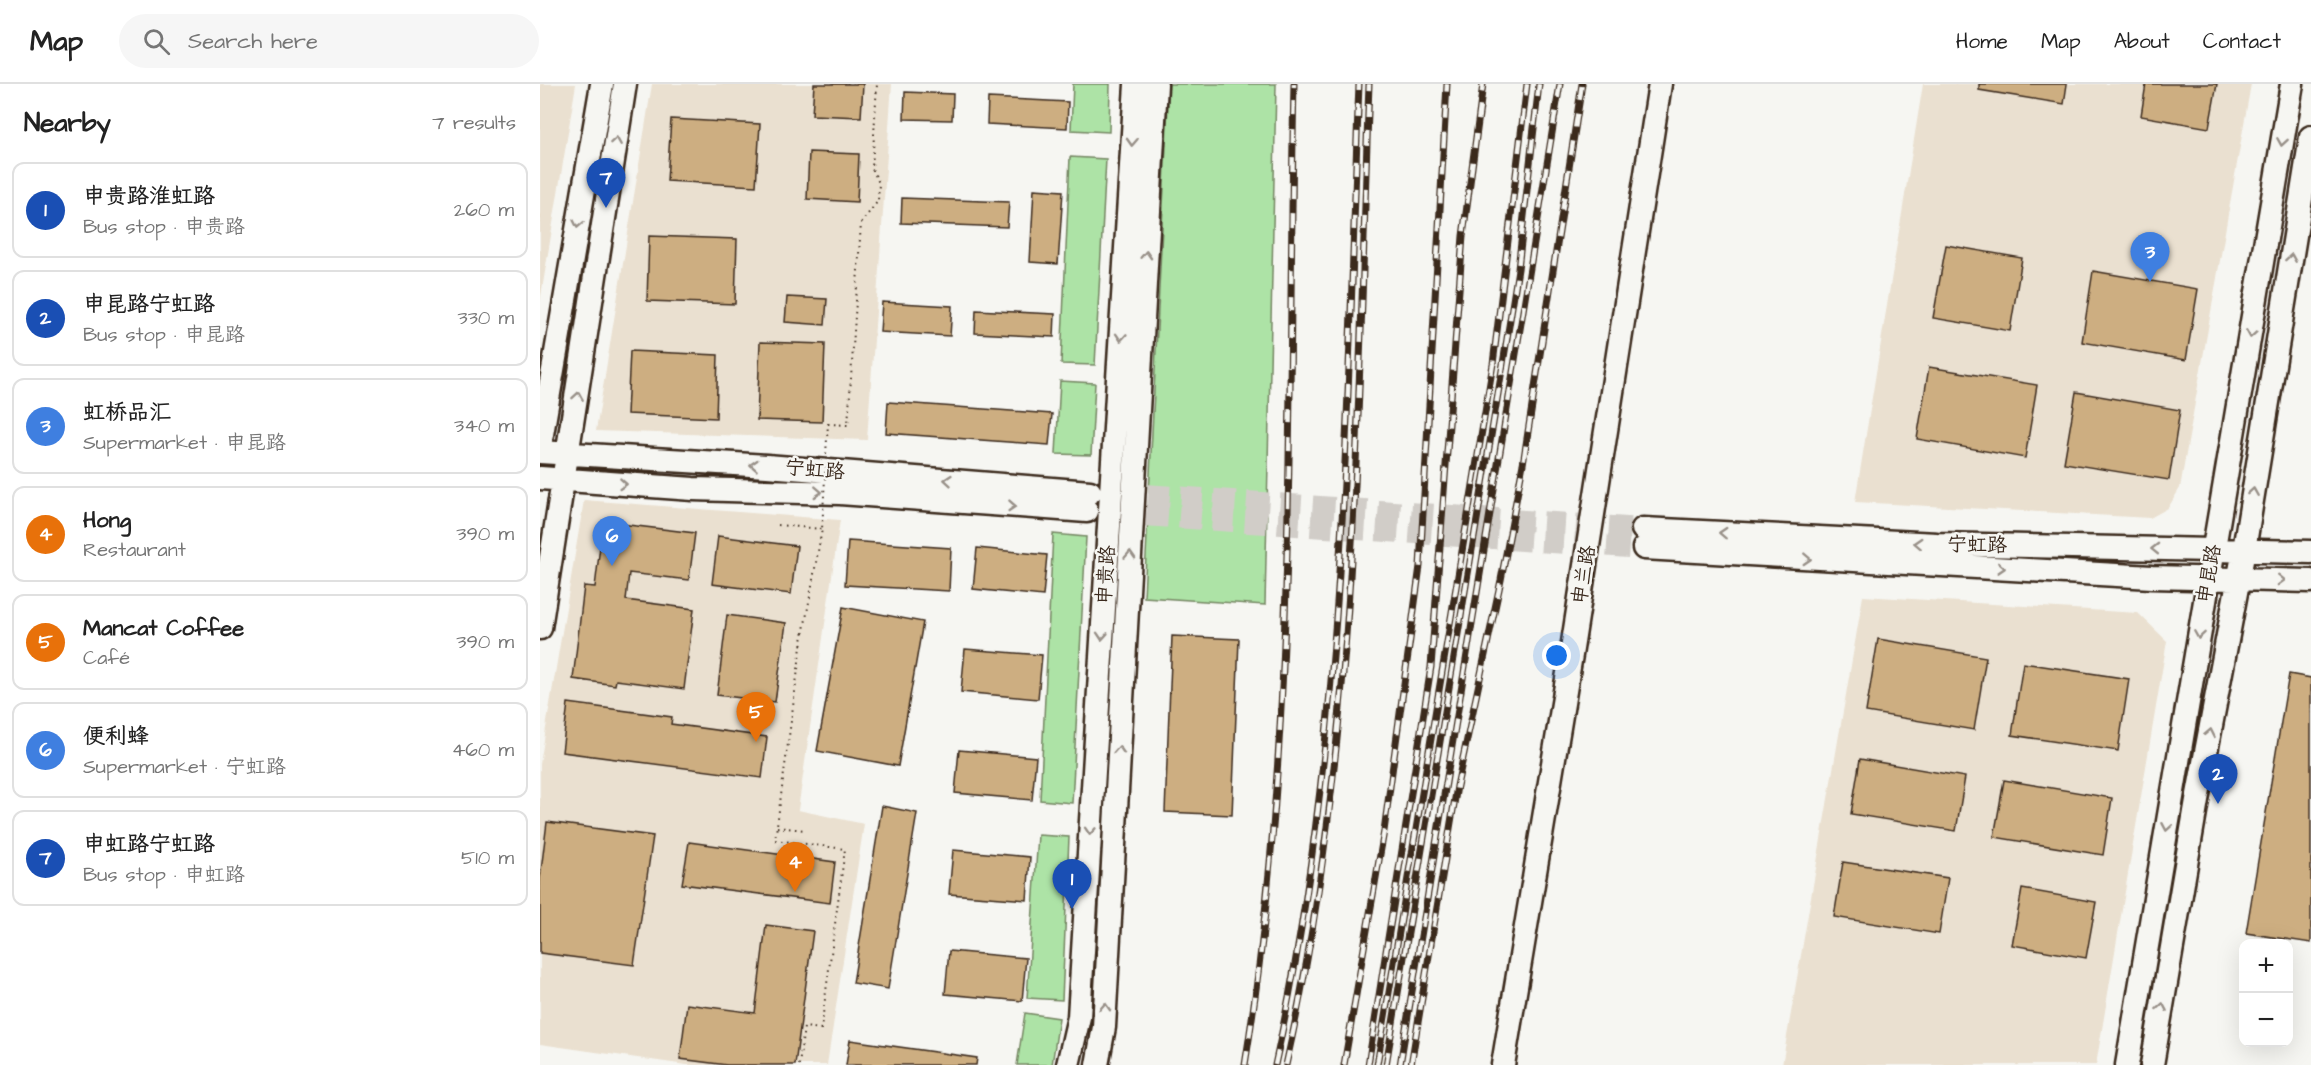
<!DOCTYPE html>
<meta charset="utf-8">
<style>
body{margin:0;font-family:"Architects Daughter","LXGW WenKai TC",sans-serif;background:#f6f6f6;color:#222}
.controls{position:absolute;right:18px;bottom:18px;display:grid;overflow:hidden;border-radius:12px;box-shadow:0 6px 24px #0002}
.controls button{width:54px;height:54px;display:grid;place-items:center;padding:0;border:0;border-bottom:2px solid #e0e0e0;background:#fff;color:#222;font:30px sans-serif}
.you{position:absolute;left:1017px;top:572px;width:21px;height:21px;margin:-15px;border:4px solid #fff;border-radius:50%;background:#1a73e8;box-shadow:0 0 0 9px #1a73e833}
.badge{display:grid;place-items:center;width:39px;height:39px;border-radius:50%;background:#1a73e8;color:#fff;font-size:20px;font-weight:700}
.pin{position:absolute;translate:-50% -50px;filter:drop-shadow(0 2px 3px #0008)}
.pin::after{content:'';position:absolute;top:32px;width:21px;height:18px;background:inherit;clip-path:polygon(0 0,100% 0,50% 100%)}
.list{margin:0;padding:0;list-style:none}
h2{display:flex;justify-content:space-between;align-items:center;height:78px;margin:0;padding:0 24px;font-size:26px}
h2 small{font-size:20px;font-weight:400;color:#767676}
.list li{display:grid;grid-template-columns:39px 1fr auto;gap:18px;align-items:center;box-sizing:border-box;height:96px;margin:0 12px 12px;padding:0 12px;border:2px solid #e0e0e0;border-radius:12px}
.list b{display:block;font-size:22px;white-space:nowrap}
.list p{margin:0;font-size:20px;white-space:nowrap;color:#767676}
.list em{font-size:20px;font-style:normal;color:#767676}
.icon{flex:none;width:33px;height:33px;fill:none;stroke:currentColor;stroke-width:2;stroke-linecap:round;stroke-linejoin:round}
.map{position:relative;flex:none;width:1771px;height:981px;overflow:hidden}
header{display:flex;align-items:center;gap:36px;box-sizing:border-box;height:84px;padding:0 30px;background:#fff;border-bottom:2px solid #e0e0e0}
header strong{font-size:28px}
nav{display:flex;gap:33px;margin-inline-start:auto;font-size:21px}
.search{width:420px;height:54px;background:#f6f6f6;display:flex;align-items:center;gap:15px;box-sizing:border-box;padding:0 21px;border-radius:33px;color:#767676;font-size:22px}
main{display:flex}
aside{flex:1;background:#fff}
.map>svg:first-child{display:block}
</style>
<header>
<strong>Map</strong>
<div class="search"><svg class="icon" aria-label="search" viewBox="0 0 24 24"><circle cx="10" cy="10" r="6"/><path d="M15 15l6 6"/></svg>Search here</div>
<nav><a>Home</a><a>Map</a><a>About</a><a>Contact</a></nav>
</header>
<main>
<aside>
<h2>Nearby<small>7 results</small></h2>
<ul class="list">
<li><span class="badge" style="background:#1a4fb4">1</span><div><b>申贵路淮虹路</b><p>Bus stop · 申贵路</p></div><em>260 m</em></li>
<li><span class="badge" style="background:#1a4fb4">2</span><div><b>申昆路宁虹路</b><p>Bus stop · 申昆路</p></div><em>330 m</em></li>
<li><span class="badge" style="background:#3f7fe0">3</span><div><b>虹桥品汇</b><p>Supermarket · 申昆路</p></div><em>340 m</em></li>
<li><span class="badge" style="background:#e8710a">4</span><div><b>Hong</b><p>Restaurant</p></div><em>390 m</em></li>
<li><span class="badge" style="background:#e8710a">5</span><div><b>Mancat Coffee</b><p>Café</p></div><em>390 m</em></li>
<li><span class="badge" style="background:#3f7fe0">6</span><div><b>便利蜂</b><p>Supermarket · 宁虹路</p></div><em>460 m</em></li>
<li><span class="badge" style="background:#1a4fb4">7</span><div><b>申虹路宁虹路</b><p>Bus stop · 申虹路</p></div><em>510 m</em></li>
</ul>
</aside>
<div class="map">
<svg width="1771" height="981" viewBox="0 0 1771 981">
<rect width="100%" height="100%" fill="#f6f6f2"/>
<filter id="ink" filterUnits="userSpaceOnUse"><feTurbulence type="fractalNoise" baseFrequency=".0167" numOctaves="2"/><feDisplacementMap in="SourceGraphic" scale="12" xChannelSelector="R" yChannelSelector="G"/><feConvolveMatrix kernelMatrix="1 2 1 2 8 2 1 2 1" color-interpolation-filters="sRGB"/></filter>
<g filter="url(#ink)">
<path fill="#eae0d0" d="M0,0H36L0,218Z
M112,0H352L327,356L56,347Z
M1383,0H1711L1640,404L1628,424L1610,434L1315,418Z
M44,416L300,436L258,726L324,740L287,981H146L0,960V680Z
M1323,512L1598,529L1627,557L1556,981H1242Z"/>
<path fill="#ade3a6" stroke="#748662" stroke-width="1.5" d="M533,0H570L569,48L531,46Z
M629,0H736L725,521L604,513Z
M530,73L566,75L555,281L521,280Z
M520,297L555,299L551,371L516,370Z
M513,450L546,453L532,719L500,716Z
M498,751L529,753L522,916L487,914Z
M485,929L519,934L512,981H477Z"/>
<path fill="#cdae81" stroke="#3b2a1e" stroke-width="1.5" d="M274,0H323L321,33L272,31Z
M1439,0H1527L1524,20L1439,6Z
M1606,0H1677L1669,44L1601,32Z
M365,8L413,10L412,36L364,35Z
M448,14L528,18L527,44L447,40Z
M131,35L220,40L216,102L127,97Z
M269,68L319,70L317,118L267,115Z
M494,105L523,107L518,180L490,178Z
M362,114L469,118L467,143L361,139Z
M109,152L197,155L195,220L107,217Z
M1406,161L1482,174L1470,247L1393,234Z
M1553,187L1658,205L1646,276L1542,258Z
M247,213L287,215L285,241L245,238Z
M342,218L412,222L410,252L340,248Z
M436,226L515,230L514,253L435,249Z
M220,258L285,260L282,338L217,336Z
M90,267L178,271L176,334L87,330Z
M1389,283L1497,301L1485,374L1377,355Z
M1536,308L1640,326L1629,396L1524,379Z
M348,318L512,330L509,361L346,349Z
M63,438L155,449L149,496L89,489L86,516L154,525L144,605L76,596L75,601L33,595L44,502L55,503Z
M178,452L257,462L251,510L172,500Z
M308,457L411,464L409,507L305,501Z
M437,464L507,471L503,512L433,505Z
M303,523L383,538L358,682L277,667Z
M187,531L246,539L235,618L177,611Z
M632,552L699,555L692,731L625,728Z
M1338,555L1446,573L1434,646L1326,628Z
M425,565L502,571L498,615L421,608Z
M1483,579L1589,595L1578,667L1472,651Z
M1749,590L1771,594V859L1706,849Z
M28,619L132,633L131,640L227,653L222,694L22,668Z
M419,666L496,673L492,716L415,709Z
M1320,675L1425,693L1416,747L1311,730Z
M1464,696L1572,714L1563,771L1454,753Z
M342,722L377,729L348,905L313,899Z
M7,738L113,752L94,881L0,869V795Z
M149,758L295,778L290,819L142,800Z
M413,766L490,773L487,816L409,810Z
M1303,778L1408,794L1399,850L1294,833Z
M1482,805L1556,818L1546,874L1472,861Z
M226,841L273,847L255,981H187L140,975L147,920L215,929Z
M409,867L486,874L482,917L405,910Z
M310,956L437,974L436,981H306Z"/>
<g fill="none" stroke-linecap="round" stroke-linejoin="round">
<path stroke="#d1cdc8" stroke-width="22" stroke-dasharray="22 11" stroke-linecap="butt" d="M575,409L1103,445
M573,429L1104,464"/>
<g stroke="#3b2a1e" stroke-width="27">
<path id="secondary" d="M0,362L62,0
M0,368L227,382L550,408
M0,394L153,405L300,409L547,427
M1103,445L1397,460L1771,468
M1104,464L1612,493L1771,497
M0,544L85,0
M528,981L539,933L596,0
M557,981L564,943L616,0
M963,981L1032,565L1120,0
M1587,981L1752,0
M1612,981L1657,716L1704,466L1771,53"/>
</g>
<path stroke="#3b2a1e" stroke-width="2" stroke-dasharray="1.5 4.5" stroke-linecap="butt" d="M286,370L288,340L308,341L321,139L338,117L339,99L332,85L337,0
M238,441L282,445
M237,743L265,746"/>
<use href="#secondary" stroke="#f6f6f2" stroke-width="22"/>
<g stroke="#3b2a1e" stroke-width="7">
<path id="rail" d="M705,981C757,657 747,327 754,0
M735,981C806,660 806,327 819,0
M746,981C818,660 817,327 829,0
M804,981L844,747L880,482L907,0
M828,981L891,583L923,152L943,0
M837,981L953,280L987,0
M846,981L963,280L978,185L999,0
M860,981L1020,0
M871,981L917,702L961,496L983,380L1042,0"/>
</g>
<use href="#rail" stroke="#f6f6f2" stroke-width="4.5" stroke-dasharray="14" stroke-linecap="butt"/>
<path stroke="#3b2a1e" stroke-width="2" stroke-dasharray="1.5 4.5" stroke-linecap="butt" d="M259,981L264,943L281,945L305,765L235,756L261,563L282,445L286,378"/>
</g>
<defs><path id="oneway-chevron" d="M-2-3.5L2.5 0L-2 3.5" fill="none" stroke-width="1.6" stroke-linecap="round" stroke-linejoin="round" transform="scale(1.5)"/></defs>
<g stroke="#989088">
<use href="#oneway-chevron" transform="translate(76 57) rotate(-81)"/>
<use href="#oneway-chevron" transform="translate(592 58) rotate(93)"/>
<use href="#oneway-chevron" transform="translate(1742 58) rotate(99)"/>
<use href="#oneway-chevron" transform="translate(38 140) rotate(101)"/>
<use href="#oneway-chevron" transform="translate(606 171) rotate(-87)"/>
<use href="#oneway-chevron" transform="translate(1751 174) rotate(-81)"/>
<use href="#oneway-chevron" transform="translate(1711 250) rotate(99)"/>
<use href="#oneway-chevron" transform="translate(581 253) rotate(94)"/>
<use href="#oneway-chevron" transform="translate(38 312) rotate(-81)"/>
<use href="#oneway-chevron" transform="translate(214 381) rotate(-176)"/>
<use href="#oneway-chevron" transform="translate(408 396) rotate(-175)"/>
<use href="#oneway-chevron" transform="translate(83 400) rotate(4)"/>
<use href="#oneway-chevron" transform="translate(278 408) rotate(3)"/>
<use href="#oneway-chevron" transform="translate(1713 408) rotate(-81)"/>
<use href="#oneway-chevron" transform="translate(472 422) rotate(4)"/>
<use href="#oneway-chevron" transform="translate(1183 449) rotate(-177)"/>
<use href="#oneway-chevron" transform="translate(1378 459) rotate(-177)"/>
<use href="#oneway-chevron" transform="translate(1615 465) rotate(-179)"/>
<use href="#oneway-chevron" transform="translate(590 471) rotate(-87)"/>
<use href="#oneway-chevron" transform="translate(1267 475) rotate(3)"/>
<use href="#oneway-chevron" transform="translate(1461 484) rotate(3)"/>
<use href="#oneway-chevron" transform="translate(1741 496) rotate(2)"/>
<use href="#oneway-chevron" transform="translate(1659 551) rotate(99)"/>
<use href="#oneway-chevron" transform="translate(562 552) rotate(94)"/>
<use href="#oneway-chevron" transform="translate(1670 649) rotate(-79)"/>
<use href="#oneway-chevron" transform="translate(579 666) rotate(-87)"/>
<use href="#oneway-chevron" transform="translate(1627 743) rotate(100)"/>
<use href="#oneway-chevron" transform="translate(550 747) rotate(94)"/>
<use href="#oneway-chevron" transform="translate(565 923) rotate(-87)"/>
<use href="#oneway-chevron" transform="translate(1622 923) rotate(-80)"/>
</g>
</g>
<g text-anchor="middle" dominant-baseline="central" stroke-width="5" stroke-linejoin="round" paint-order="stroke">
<g font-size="20" fill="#3b2a1e" stroke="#f6f6f2">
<text transform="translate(275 386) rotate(5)">宁虹路</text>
<text transform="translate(1437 461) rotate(1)">宁虹路</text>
<text transform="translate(1669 490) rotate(-80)">申昆路</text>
<text transform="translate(566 491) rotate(-86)">申贵路</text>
<text transform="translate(1044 491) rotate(-81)">申兰路</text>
</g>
</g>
</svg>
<div class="controls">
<button>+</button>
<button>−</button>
</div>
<div class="you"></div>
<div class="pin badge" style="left:532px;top:825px;background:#1a4fb4">1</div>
<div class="pin badge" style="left:1678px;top:720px;background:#1a4fb4">2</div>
<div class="pin badge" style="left:1610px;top:198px;background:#3f7fe0">3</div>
<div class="pin badge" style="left:255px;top:808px;background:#e8710a">4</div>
<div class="pin badge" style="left:216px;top:658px;background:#e8710a">5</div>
<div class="pin badge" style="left:72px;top:482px;background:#3f7fe0">6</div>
<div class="pin badge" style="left:66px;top:124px;background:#1a4fb4">7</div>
</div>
</main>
